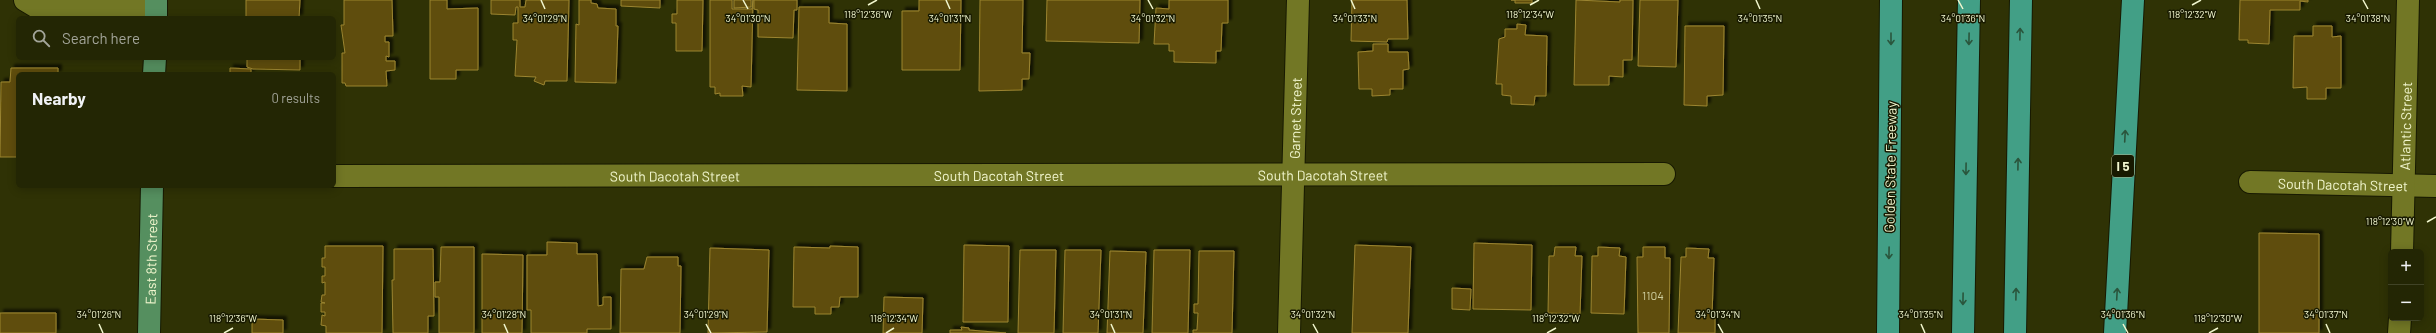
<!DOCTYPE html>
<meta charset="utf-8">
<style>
body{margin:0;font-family:Barlow,sans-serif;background:#2b2e0e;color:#f1f3f6}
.controls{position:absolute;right:12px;bottom:12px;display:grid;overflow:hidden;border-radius:6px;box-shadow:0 2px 10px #0003}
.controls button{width:36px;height:36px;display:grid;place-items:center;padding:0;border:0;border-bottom:1px solid #404326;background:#232604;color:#f1f3f6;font:20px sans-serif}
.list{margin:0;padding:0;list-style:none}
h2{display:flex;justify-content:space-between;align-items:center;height:52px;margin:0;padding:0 16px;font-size:17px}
h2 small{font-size:13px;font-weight:400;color:#a3a59a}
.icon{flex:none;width:22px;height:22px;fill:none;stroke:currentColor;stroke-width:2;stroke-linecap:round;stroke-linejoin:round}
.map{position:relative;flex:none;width:2436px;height:333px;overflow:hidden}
.search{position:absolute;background:#232604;box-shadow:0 2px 10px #0003;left:16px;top:16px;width:320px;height:44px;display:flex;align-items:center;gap:10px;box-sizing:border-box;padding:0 14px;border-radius:6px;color:#a3a59a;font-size:15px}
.panel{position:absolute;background:#232604;box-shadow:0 2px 10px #0003;left:16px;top:72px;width:320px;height:116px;border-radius:6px}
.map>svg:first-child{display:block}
</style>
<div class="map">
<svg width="2436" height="333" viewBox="0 0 2436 333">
<defs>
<filter id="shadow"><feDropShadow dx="3.5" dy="-3.5" stdDeviation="1" flood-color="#0009"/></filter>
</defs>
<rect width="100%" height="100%" fill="#2f3205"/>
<path fill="#5f4d08" stroke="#9c8532" filter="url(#shadow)" d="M246,0H300L299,18H246Z
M344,0H392L393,36H385V42H389V57L386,56V61H395V70L386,71L387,86H346L345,83H342V53H345L341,25H344Z
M430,0H447V9L478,8V70H456V79H430Z
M491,0H520V7H525L526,0H569L567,81H545L544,85L534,81L536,77L515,76L517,40H513V23H518V7H516L515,15L491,14Z
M579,0H591V3L597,4L598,8L616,9V26H618L616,83L575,82L576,24L579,25Z
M621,0H660V8L621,6Z
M677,0H703L702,51H676V23H672V14H677Z
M710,0H732V9H752L753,0L751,87L742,86L743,96H720V93L715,94V87H710Z
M734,0H751V7L734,8Z
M754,0H797V10H794L793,38L758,37V10L754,9Z
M919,0H961L960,70H902V11H919Z
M980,0H1023L1022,53H1030L1029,79H1022V90L979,91Z
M1047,0H1140L1139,43L1046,41Z
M1169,0H1228V23H1222L1221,51H1216V63L1174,62V51H1169V44H1154L1156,8L1169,9Z
M1352,0H1407L1408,39H1388L1387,42L1351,41Z
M1511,0H1532V3H1515V0Z
M1576,0L1620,2V0H1633L1632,60H1623V77L1609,76V85H1574Z
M1640,0H1678L1676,67L1638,66Z
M2240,0H2308V2L2300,1V10H2270L2269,44L2248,43V40H2239Z
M799,7H829V23L847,24V91L797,90Z
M1517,24L1526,25L1525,35L1547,36L1546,96H1535L1534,105L1511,104V96L1502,95V84H1496L1499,39L1505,37V29H1517Z
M1685,26H1724L1723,95L1707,96V106L1684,105Z
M2313,26H2332V37L2341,36V88H2326V99H2307V87L2293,88L2294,36H2313Z
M1373,44H1388V52H1408L1409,69L1403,70V89H1390V95L1372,96V89H1359L1358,52L1373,51Z
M247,58H300V70L253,69L247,67Z
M11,68H58V74H18V157H0L1,82H10Z
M230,68L251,69V74H230Z
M2259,233L2319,234V333H2259Z
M547,242L577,243V254H597L598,306L603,305V297H611V329H587V333H531V310H527V255H547Z
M1474,243L1532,245L1531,310L1473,309Z
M964,245L1009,246L1008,322H963Z
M1355,245L1411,247L1408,333H1352Z
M325,246H383L382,333H326V326L321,325L322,315L325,316V312H321V303H325L321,302L322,295H325V282L322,283V276H325V267H322V258H325Z
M830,246L858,247V297H840L839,307H831V314H815V307H793L794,247L830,248Z
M441,247H474V333H439V297H435V282H440Z
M1555,247H1576L1575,256H1582L1580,314L1548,313L1549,256H1554Z
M1598,247L1620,248L1619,256L1626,257L1624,314L1591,313L1592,256H1598Z
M1643,247H1665V258H1670L1669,333H1638L1637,257H1643Z
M710,248L769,250L767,332L708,333Z
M1686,248L1709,249L1708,258H1714L1712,316L1715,315V333H1678L1681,257H1686Z
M394,249H433L434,316H428V333H393L392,280H394Z
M1020,250H1056L1054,333H1018Z
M1065,250H1101L1098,333H1063Z
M1154,250H1190L1188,333H1152Z
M1110,251L1146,252L1143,333H1107Z
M1199,251H1234L1232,333H1193V330H1197L1198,313H1194V304H1198Z
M482,254L523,255L522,333H482Z
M647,257H678V266H681L680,333H620L621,269H644Z
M1452,288L1471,289L1470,310L1452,309Z
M884,297L923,298L922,333H883Z
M0,313H56V333H0Z
M252,319L283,320V333H252Z
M961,327L969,328V330L1006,333H950V330H962Z"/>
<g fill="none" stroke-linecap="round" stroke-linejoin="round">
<g stroke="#171902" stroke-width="24">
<g id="minor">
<path d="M25,0L40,9L156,8"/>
<path id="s1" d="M334,176L1664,174"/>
<path id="s2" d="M2250,182L2436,186"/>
<path id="s3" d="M2402,252L2408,0"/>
<path id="s4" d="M1289,333L1298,0"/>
<path d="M2399,333L2400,318"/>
</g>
</g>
<g stroke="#171902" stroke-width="24">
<g id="major">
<path d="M156,18V0"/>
<path d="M154,74L155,58"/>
<path id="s5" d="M149,333L152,186"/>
</g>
</g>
<g stroke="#171902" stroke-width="24">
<path id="highway" d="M1888,333L1891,0
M1963,333L1969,0
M2015,333L2021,0
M2115,333L2133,0"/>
</g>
<use href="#minor" stroke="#727725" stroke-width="22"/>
<use href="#major" stroke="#558f5f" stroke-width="22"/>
<use href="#highway" stroke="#429f86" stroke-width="22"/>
</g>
<defs><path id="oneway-shaft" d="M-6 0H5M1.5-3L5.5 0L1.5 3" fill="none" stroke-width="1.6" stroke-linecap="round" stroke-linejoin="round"/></defs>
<g stroke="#2a553c">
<use href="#oneway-shaft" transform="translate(2020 34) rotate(-89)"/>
<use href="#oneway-shaft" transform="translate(1891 39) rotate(90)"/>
<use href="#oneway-shaft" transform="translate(1969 39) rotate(91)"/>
<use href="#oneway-shaft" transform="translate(2125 136) rotate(-87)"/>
<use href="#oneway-shaft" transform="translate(2018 164) rotate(-89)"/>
<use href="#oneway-shaft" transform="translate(1966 169) rotate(91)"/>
<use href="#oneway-shaft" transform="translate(1889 253) rotate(91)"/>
<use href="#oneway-shaft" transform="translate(2016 294) rotate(-89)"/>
<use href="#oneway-shaft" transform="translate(2117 294) rotate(-87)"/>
<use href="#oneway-shaft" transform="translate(1963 299) rotate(91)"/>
</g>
<path fill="none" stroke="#f1f6ce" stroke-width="1.5" d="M541,0L545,9M743,0L748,9M946,0L950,9M1148,0L1153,9M1351,0L1355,9M1756,0L1760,9M1958,0L1963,9M2363,0L2368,9M868,5L877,0M1530,5L1539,0M2192,5L2201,0M2427,222L2436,217M99,324L103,333M504,324L508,333M706,324L711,333M1111,324L1115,333M1313,324L1318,333M1718,324L1723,333M1921,324L1925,333M2123,324L2128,333M2326,324L2330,333M224,333L233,328M886,333L894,328M1547,333L1556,328M2209,333L2218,328"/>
<g text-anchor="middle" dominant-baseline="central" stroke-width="3" stroke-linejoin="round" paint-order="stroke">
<g font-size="12" fill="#cccc9c">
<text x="1653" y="295">1104</text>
</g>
<rect fill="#171900" stroke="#b0b490" stroke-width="1" x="2112" y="155" width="22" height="22" rx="3"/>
<g font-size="13" font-weight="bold" fill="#f1f6ce">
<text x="2123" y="166">I 5</text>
</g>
<g font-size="14" fill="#f1f6ce" stroke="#171900">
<text stroke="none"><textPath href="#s4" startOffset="215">Garnet Street</textPath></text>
<text stroke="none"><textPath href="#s3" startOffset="126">Atlantic Street</textPath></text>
<text transform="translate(1890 167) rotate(-89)">Golden State Freeway</text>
<text stroke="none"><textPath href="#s1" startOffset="341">South Dacotah Street</textPath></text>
<text stroke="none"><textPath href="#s1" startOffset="665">South Dacotah Street</textPath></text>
<text stroke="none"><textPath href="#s1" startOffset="989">South Dacotah Street</textPath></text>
<text stroke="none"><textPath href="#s2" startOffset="93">South Dacotah Street</textPath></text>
<text stroke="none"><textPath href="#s5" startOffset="74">East 8th Street</textPath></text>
</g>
</g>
<g font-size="10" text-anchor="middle" fill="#f1f6ce" stroke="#171900" stroke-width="3" stroke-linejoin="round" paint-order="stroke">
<text x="868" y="18">118°12'36"W</text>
<text x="1530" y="18">118°12'34"W</text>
<text x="2192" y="18">118°12'32"W</text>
<text x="545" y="22">34°01'29"N</text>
<text x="748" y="22">34°01'30"N</text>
<text x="950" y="22">34°01'31"N</text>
<text x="1153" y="22">34°01'32"N</text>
<text x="1355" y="22">34°01'33"N</text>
<text x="1760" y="22">34°01'35"N</text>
<text x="1963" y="22">34°01'36"N</text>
<text x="2368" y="22">34°01'38"N</text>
<text x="2390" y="225">118°12'30"W</text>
<text x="99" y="318">34°01'26"N</text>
<text x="504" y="318">34°01'28"N</text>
<text x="706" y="318">34°01'29"N</text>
<text x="1111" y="318">34°01'31"N</text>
<text x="1313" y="318">34°01'32"N</text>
<text x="1718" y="318">34°01'34"N</text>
<text x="1921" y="318">34°01'35"N</text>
<text x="2123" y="318">34°01'36"N</text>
<text x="2326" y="318">34°01'37"N</text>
<text x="233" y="322">118°12'36"W</text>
<text x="894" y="322">118°12'34"W</text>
<text x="1556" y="322">118°12'32"W</text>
<text x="2218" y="322">118°12'30"W</text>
</g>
</svg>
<div class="controls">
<button>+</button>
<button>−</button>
</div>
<div class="search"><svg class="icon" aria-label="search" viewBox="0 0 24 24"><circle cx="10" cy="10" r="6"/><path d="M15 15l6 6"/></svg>Search here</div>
<section class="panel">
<h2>Nearby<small>0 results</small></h2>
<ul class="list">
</ul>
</section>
</div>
